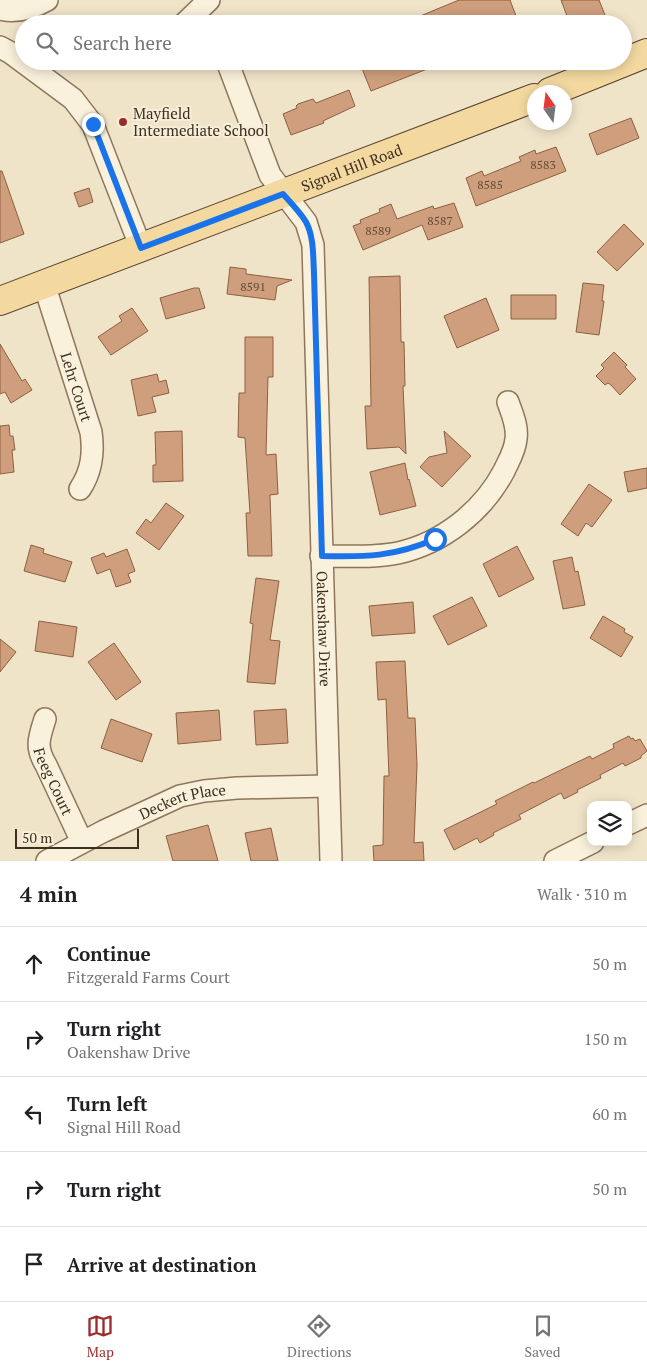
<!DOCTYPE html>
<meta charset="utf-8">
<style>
body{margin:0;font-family:"PT Serif",serif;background:#f2f2f2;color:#202124}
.controls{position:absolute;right:15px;bottom:15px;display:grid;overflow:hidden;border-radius:10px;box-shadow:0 2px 12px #0003}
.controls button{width:45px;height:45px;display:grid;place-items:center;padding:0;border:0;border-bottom:1px solid #e0e0e0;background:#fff;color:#202124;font:25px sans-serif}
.compass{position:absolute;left:527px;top:85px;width:45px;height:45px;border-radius:50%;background:#fff;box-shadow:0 2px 12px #0003;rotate:346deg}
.scale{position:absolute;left:15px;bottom:12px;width:124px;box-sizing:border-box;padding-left:5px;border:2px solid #3d2e20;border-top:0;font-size:14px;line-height:18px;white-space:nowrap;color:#3d2e20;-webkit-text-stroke:4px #f7eed8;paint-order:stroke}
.stop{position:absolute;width:15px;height:15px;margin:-11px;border:4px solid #1a73e8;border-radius:50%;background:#fff}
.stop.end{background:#1a73e8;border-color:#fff;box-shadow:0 1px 5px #0008}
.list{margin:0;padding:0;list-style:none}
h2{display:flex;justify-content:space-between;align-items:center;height:65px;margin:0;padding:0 20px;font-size:21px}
h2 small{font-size:16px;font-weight:400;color:#757577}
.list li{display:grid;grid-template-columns:32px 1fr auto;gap:15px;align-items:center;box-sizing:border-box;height:75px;padding:0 20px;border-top:1px solid #e0e0e0}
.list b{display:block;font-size:19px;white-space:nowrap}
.list p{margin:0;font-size:16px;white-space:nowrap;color:#757577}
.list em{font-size:16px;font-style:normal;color:#757577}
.icon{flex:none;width:28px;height:28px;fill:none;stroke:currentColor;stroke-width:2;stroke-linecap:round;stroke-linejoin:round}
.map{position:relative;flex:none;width:647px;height:861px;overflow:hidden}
.search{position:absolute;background:#fff;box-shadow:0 2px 12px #0003;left:15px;right:15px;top:15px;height:55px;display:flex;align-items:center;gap:12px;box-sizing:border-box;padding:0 18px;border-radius:28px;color:#757577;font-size:19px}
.sheet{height:440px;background:#fff}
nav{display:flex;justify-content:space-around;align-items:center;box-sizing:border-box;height:70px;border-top:1px solid #e0e0e0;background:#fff;font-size:14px;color:#757577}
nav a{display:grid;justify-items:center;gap:2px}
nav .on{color:#9e2a2b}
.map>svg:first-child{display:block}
</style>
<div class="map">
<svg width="647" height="861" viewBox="0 0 647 861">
<rect width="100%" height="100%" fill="#f0e4c8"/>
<path fill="#cf9f7d" stroke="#8d5f41" d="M459,0H510L519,24H401Z
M561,0H599L605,15L582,24H570Z
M359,61H445V62L371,91Z
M349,90L355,106L323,121L324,123L291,135L283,114L297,108L296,106L298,104L313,99L316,103Z
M631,118L639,138L597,155L589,134Z
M556,147L566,171L476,206L466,178L482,171L484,176L521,161L519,157L535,150L536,154Z
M0,171H2L24,234L0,243Z
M89,188L93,202L79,207L74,193Z
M454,203L463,227L428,240L422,225L363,250L353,226L361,223L360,220L380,212L379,209L391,204L397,219L433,206L434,209Z
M624,224L644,244L617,271L597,252Z
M230,267L246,269V274L292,280L277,286L275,300L227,294Z
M400,276L401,342H404L405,386H403L406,454L399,447L367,449L365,406H371L369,277Z
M583,283L604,285L602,301H604L599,335L576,332Z
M194,288H199L205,308L166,319L160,298Z
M511,295H556V319H511Z
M486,298L499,330L457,348L444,316Z
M132,308L148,331L111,355L98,337L122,321L119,316Z
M245,337H273V377H268L266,455L276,454L278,494L270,495L272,556H248L246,513H250L245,438L238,437L239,393H245Z
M0,344L22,381L25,379L32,390L11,403L5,392L0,394Z
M614,352L627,365L625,367L636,379L620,395L611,385L608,383L605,385L596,376L604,368L601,365Z
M157,374L159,382L166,380L169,393L152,397L156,412L138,416L131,380Z
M9,425L10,436H13L15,450H12L14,472L0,474V426Z
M182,431L183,481L153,482V465H156L155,432Z
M444,431L471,456L442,487L420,467L429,457L447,453Z
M405,463L408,480L409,479L416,506L380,515L370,472Z
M647,468V488L628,492L624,472Z
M589,484L612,500L592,527L586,523L578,536L561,524Z
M166,503L184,516L159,550L136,533L146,519L151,523Z
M31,545L44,549L43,553L72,562L65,582L24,571Z
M517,546L534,579L499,597L483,564Z
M127,549L135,571L128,574L131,582L116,587L110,569L97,574L91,558L104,553L106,557Z
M572,557L575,572L578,571L585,605L563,609L553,561Z
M256,578L279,581L270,640L280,641L275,684L247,682L253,624L250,623Z
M472,597L487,626L448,645L433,616Z
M413,602L415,633L372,636L369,606Z
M603,616L625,629L624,632L633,637L621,657L590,638Z
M39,621L77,627L73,657L35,651Z
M0,639L16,652L0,672Z
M114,643L141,682L116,700L88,662Z
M405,661L408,718H415L417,765L414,843L423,842L424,861H374L373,846L383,845L384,776H389L386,699L378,700L376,662Z
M286,709L288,743L256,745L254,711Z
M219,710L221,740L178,744L176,713Z
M111,719L152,734L142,762L101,748Z
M629,736L631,739L633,738L635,741L640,739L647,751L641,756V758L625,766L623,763L600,775L601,778L577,790L578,792L564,799L561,793L519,815L521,819L493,833L494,835L480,843L477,838L454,850L444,830L497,804L495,801L533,782L534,783L590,756L592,759L614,748L613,744Z
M208,825L218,861H173L166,836Z
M271,828L278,861H251L245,833Z"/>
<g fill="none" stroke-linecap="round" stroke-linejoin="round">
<g stroke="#8d765c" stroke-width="24">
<g id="minor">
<path d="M0,9C16,13 33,8 47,0"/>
<path d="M184,24L209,0"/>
<path d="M0,47L11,53L73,99L93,125L141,248"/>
<path id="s1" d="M227,61L270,175L306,222L313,245L331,861"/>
<path id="s2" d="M44,284L91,432C94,453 92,471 80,489"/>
<path d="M321,556C347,556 373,558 398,553C443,543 483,511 504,471C509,460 515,451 516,439C518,426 512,414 508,402"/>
<path id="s3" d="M45,719C39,738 35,747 46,765L82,842"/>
<path d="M628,824L647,815"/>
<path id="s4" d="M47,861L104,831L180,796L204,791L237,788L328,786"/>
<path d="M555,861L593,842"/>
</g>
</g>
<g stroke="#5b4430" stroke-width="30">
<g id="major">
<path d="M550,92L647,53"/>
<path id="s5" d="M0,301L534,98"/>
</g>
</g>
<use href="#minor" stroke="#faf1dc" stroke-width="21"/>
<use href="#major" stroke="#f3d9a0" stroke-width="28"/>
</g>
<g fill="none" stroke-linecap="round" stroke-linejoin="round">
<path stroke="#1a73e8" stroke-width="6" d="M93,124L141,248L283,194C291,203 300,212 306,222C314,237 313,256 314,273L322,556C365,557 394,557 435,539"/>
</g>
<circle fill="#9e2a2b" stroke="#f7eed8" stroke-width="2" cx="123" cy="122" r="5"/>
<g text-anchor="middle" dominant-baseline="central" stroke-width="4" stroke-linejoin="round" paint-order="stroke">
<g font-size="12" fill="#624a37">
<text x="543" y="164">8583</text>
<text x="490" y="184">8585</text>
<text x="440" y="220">8587</text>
<text x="378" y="230">8589</text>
<text x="253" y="286">8591</text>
</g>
<g font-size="15" fill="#3d2e20" stroke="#f7eed8" text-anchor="start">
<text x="133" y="113">Mayfield<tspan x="133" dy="17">Intermediate School</tspan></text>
</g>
<g font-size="15" fill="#3d2e20" stroke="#f7eed8">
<text stroke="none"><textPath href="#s5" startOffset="376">Signal Hill Road</textPath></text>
<text stroke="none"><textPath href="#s2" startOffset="108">Lehr Court</textPath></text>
<text stroke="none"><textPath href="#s1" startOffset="589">Oakenshaw Drive</textPath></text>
<text stroke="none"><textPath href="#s3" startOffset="66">Feeg Court</textPath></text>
<text stroke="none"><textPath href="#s4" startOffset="149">Deckert Place</textPath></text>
</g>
</g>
</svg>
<div class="controls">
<button><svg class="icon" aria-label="layers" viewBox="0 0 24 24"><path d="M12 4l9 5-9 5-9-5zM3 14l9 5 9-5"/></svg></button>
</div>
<svg class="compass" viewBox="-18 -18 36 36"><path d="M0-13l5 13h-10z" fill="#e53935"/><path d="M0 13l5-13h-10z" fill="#757577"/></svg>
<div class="scale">50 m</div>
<div class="stop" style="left:435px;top:539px"></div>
<div class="stop end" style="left:93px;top:124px"></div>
<div class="search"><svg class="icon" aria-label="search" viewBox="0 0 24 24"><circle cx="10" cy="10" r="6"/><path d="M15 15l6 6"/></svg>Search here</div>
</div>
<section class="sheet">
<h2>4 min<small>Walk · 310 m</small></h2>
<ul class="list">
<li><svg class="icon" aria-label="ahead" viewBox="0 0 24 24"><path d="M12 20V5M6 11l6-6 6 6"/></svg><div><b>Continue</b><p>Fitzgerald Farms Court</p></div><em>50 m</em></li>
<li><svg class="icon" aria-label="right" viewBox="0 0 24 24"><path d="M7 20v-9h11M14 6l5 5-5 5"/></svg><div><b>Turn right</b><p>Oakenshaw Drive</p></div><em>150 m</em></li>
<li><svg class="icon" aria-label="left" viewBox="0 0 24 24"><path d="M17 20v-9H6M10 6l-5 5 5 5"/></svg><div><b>Turn left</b><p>Signal Hill Road</p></div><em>60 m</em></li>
<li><svg class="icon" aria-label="right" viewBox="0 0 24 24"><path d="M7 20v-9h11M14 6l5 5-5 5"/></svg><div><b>Turn right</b></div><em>50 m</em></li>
<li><svg class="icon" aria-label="arrive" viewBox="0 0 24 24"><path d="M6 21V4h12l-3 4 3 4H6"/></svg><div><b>Arrive at destination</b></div></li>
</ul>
</section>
<nav>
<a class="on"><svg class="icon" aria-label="map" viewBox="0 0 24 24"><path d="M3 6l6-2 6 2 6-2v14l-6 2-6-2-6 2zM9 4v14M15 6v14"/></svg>Map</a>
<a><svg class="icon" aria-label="directions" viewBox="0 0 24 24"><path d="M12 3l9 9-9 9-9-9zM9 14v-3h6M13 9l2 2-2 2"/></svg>Directions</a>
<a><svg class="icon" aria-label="saved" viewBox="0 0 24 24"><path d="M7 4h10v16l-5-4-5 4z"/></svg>Saved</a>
</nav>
